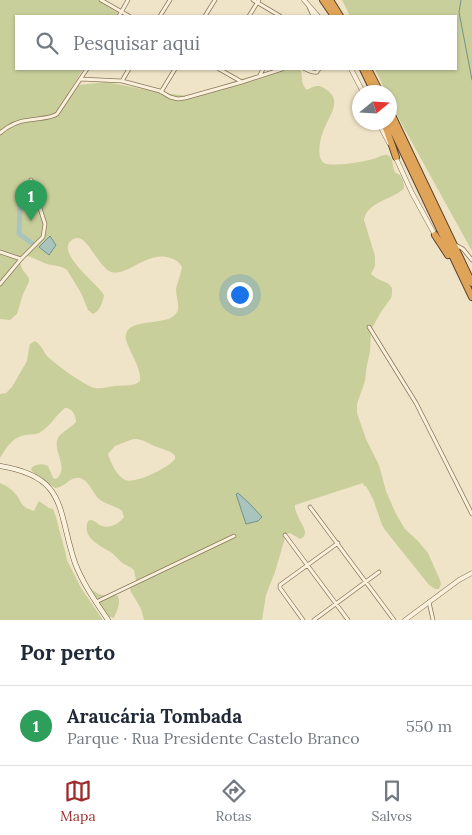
<!DOCTYPE html>
<html lang="pt">
<meta charset="utf-8">
<style>
body{margin:0;font-family:Lora,serif;background:#f6f6f7;color:#1f2937}
.compass{position:absolute;left:352px;top:85px;width:45px;height:45px;border-radius:50%;background:#fff;box-shadow:0 1px 4px #0004;rotate:72deg}
.you{position:absolute;left:239px;top:294px;width:18px;height:18px;margin:-12px;border:4px solid #fff;border-radius:50%;background:#1a73e8;box-shadow:0 0 0 8px #1a73e833}
.badge{display:grid;place-items:center;width:32px;height:32px;border-radius:50%;background:#9e2a2b;color:#fff;font-size:16px;font-weight:700}
.pin{position:absolute;translate:-50% -41px;filter:drop-shadow(0 1px 2px #0008)}
.pin::after{content:'';position:absolute;top:26px;width:18px;height:15px;background:inherit;clip-path:polygon(0 0,100% 0,50% 100%)}
.list{margin:0;padding:0;list-style:none}
h2{display:flex;justify-content:space-between;align-items:center;height:65px;margin:0;padding:0 20px;font-size:21px}
h2 small{font-size:16px;font-weight:400;color:#747a83}
.list li{display:grid;grid-template-columns:32px 1fr auto;gap:15px;align-items:center;box-sizing:border-box;height:80px;padding:0 20px;border-top:1px solid #e0e1e3}
.list b{display:block;font-size:19px;white-space:nowrap}
.list p{margin:0;font-size:16px;white-space:nowrap;color:#747a83}
.list em{font-size:16px;font-style:normal;color:#747a83}
.icon{flex:none;width:28px;height:28px;fill:none;stroke:currentColor;stroke-width:2;stroke-linecap:round;stroke-linejoin:round}
.map{position:relative;flex:none;width:472px;height:620px;overflow:hidden}
.search{position:absolute;background:#fff;box-shadow:0 1px 4px #0004;left:15px;right:15px;top:15px;height:55px;display:flex;align-items:center;gap:12px;box-sizing:border-box;padding:0 18px;border-radius:0px;color:#747a83;font-size:19px}
.sheet{height:145px;background:#fff}
nav{display:flex;justify-content:space-around;align-items:center;box-sizing:border-box;height:70px;border-top:1px solid #e0e1e3;background:#fff;font-size:14px;color:#747a83}
nav a{display:grid;justify-items:center;gap:2px}
nav .on{color:#9e2a2b}
.map>svg:first-child{display:block}
</style>
<div class="map">
<svg width="472" height="620" viewBox="0 0 472 620">
<rect width="100%" height="100%" fill="#f0e4c8"/>
<path fill="#c9cf9b" fill-rule="evenodd" d="M0,0H98L118,13L116,16H16V69H83L69,92L75,86L79,85L106,82L163,93L190,96L201,93L237,80L280,69H300C304,78 299,81 307,90C312,87 318,84 324,88C343,99 331,113 325,127C321,135 318,148 320,157C321,160 322,162 324,163C332,167 364,162 373,159C377,158 384,154 387,155C394,157 392,167 395,172C397,174 400,174 401,177C403,179 404,184 404,188C395,199 367,201 364,220L375,256V266L371,274L378,279L389,284L392,288V294L391,298L381,312L371,330L370,352L367,365L365,381L357,404V413L366,439L379,465L386,491L396,514L405,529L418,541L428,553L440,580L441,584L439,589H435L429,585L385,530L382,525L373,499L366,486H364L363,483L295,505C294,518 314,533 300,539L290,533L287,534L285,538L275,572L266,595L262,620H144L141,609L130,590L131,587L136,580L134,570C131,567 127,566 124,564C119,561 116,556 112,553C101,546 81,538 88,521L91,520C96,521 98,525 102,526C110,529 120,523 124,517L122,511C115,505 105,505 98,498C92,492 87,476 76,478C68,479 64,488 55,488L36,475L31,470L32,467C37,464 42,463 48,466L53,478L56,479C70,468 52,451 58,438C62,431 71,428 76,422C76,415 72,408 65,408C56,415 51,425 42,431C37,435 32,434 26,435C12,437 7,447 0,458V394L6,393L12,387L27,361L29,348L30,344L35,341C41,344 43,351 47,356C55,364 85,386 95,388C101,389 108,387 114,386C123,385 133,387 140,381C142,365 123,344 126,334C130,317 170,327 177,312C180,306 176,297 176,289C177,282 181,275 182,267C179,261 173,258 166,257C146,253 126,277 111,272C101,268 92,248 83,240C79,238 76,237 72,240C54,252 99,285 104,295C103,302 100,311 93,314L88,310L81,293L67,270C61,265 54,266 47,264C40,262 34,257 27,256L23,257L20,262L22,269L29,278V282L23,294L17,314L10,320L0,319ZM133,439C142,438 149,444 157,447C164,450 170,450 175,456V459C168,468 136,484 125,480C116,475 111,463 108,454L115,446Z
M342,0H472V251L399,119L390,99V92H386L375,69H456V16H350Z
M0,483C5,485 10,488 14,492C22,500 18,506 34,511L39,501L49,508L53,509L56,517L65,551L67,560L81,588L103,620H0Z
M85,583C90,587 95,594 102,595C108,596 113,593 118,596C121,604 117,610 114,618L110,617L105,620Z"/>
<path fill="#a9c4bc" stroke="#6f938a" d="M50,236L56,245L49,255L39,247Z
M238,493L250,504L262,517L258,521L246,524L236,494Z"/>
<g fill="none" stroke-linecap="round" stroke-linejoin="round">
<path stroke="#6f938a" stroke-width="1" d="M461,0L459,12L472,80"/>
<path stroke="#a9c4bc" stroke-width="5" d="M20,203L19,234L33,244"/>
<g stroke="#8d765c" stroke-width="4.5">
<path id="minor" d="M101,0L129,16
M253,0L280,16
M309,7L313,16
M119,16L128,0
M160,16L170,0
M205,16L215,0
M249,16L259,0
M219,69L242,82
M305,69C310,71 312,73 317,72L319,69
M260,75L263,69
M81,79L122,81L160,91L170,97L178,99L185,98L242,82L282,69
M122,81L129,69
M161,92L175,69
M0,133C8,126 18,121 29,120C39,118 49,119 57,114L87,69
M454,244L463,249L472,260
M0,252L21,259
M0,284L21,259L43,237L45,224L31,180
M369,327L416,403L472,514
M310,507L394,620
M285,535L348,620
M96,602L234,536
M429,602L433,620
M303,620L280,588V585L338,543
M314,620L379,572"/>
</g>
<g stroke="#8d765c" stroke-width="5">
<path id="tertiary" d="M304,0L318,16
M351,69L363,92
M378,122L389,143
M395,156L412,193L435,235
M405,620L459,580L472,573"/>
</g>
<g stroke="#6f573f" stroke-width="5.5">
<path id="secondary" d="M0,466C68,477 57,510 75,563C83,584 96,602 108,620"/>
</g>
<g stroke="#5b4430" stroke-width="8">
<path id="motorway" d="M323,0L334,16
M330,0L340,16
M363,69L374,92
M368,69L380,92
M390,111L472,283
M384,122L396,157
M389,122L472,297
M435,235L448,255"/>
</g>
<use href="#minor" stroke="#faf1dc" stroke-width="3"/>
<use href="#tertiary" stroke="#faf1dc" stroke-width="4"/>
<use href="#secondary" stroke="#faf1dc" stroke-width="4.5"/>
<use href="#motorway" stroke="#e0a458" stroke-width="6"/>
</g>
</svg>
<svg class="compass" viewBox="-18 -18 36 36"><path d="M0-13l5 13h-10z" fill="#e53935"/><path d="M0 13l5-13h-10z" fill="#747a83"/></svg>
<div class="you"></div>
<div class="pin badge" style="left:31px;top:221px;background:#2e9e5b">1</div>
<div class="search"><svg class="icon" aria-label="search" viewBox="0 0 24 24"><circle cx="10" cy="10" r="6"/><path d="M15 15l6 6"/></svg>Pesquisar aqui</div>
</div>
<section class="sheet">
<h2>Por perto<small></small></h2>
<ul class="list">
<li><span class="badge" style="background:#2e9e5b">1</span><div><b>Araucária Tombada</b><p>Parque · Rua Presidente Castelo Branco</p></div><em>550 m</em></li>
</ul>
</section>
<nav>
<a class="on"><svg class="icon" aria-label="map" viewBox="0 0 24 24"><path d="M3 6l6-2 6 2 6-2v14l-6 2-6-2-6 2zM9 4v14M15 6v14"/></svg>Mapa</a>
<a><svg class="icon" aria-label="directions" viewBox="0 0 24 24"><path d="M12 3l9 9-9 9-9-9zM9 14v-3h6M13 9l2 2-2 2"/></svg>Rotas</a>
<a><svg class="icon" aria-label="saved" viewBox="0 0 24 24"><path d="M7 4h10v16l-5-4-5 4z"/></svg>Salvos</a>
</nav>
